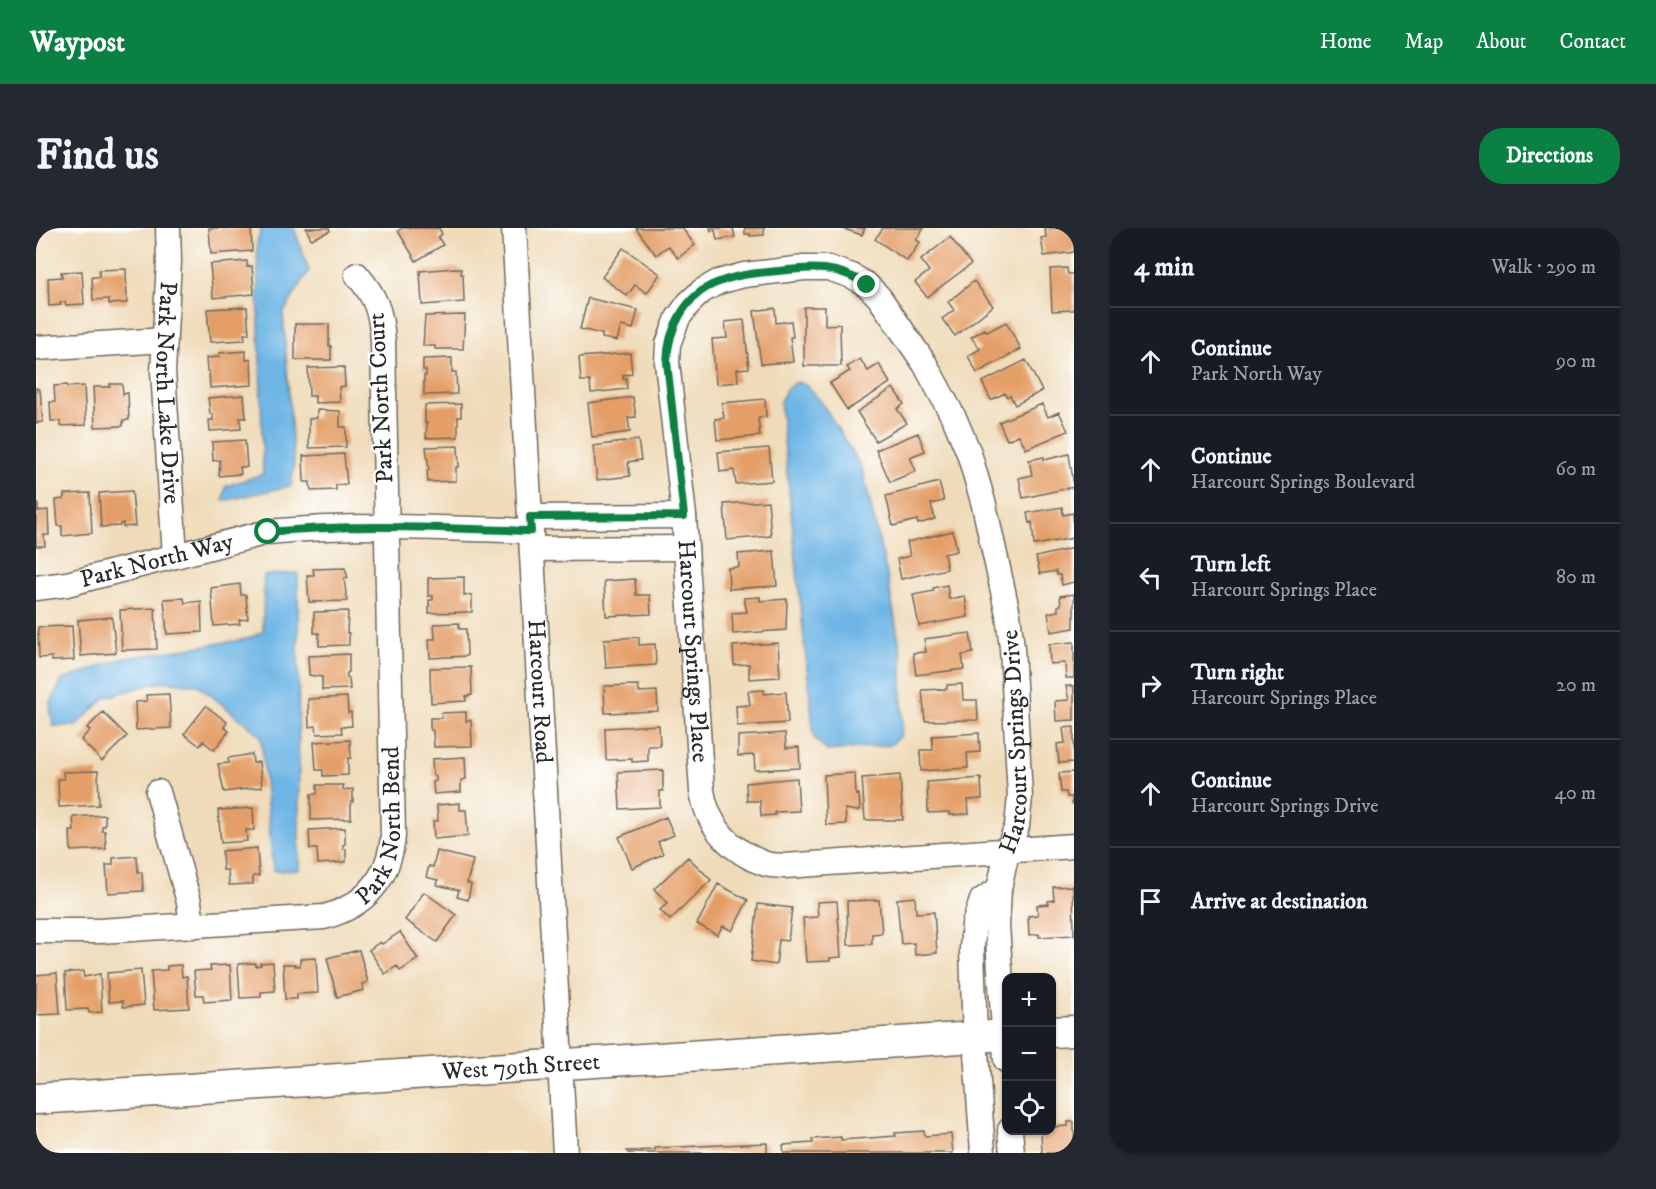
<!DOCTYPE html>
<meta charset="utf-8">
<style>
body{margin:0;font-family:"IM FELL DW Pica",serif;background:#242831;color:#f1f3f6}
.controls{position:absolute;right:18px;bottom:18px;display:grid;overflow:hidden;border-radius:12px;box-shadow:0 2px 4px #0004}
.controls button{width:54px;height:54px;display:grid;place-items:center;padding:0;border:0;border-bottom:2px solid #363941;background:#171b24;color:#f1f3f6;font:30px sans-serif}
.stop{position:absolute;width:18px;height:18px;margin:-14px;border:4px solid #0b8043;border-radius:50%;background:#fff}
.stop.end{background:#0b8043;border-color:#fff;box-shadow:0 2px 6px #0008}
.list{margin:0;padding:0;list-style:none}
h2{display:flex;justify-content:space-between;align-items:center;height:78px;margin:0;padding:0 24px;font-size:26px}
h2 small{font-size:20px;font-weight:400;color:#9ea1a6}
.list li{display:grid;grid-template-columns:39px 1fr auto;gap:18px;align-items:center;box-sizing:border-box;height:108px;padding:0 24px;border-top:2px solid #363941}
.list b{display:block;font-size:22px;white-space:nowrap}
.list p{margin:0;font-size:20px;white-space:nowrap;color:#9ea1a6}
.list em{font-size:20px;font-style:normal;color:#9ea1a6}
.icon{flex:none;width:33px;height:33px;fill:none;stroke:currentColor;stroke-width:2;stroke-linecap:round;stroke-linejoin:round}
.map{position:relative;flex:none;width:1038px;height:925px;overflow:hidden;border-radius:24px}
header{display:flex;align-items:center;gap:36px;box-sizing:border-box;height:84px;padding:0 30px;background:#0b8043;color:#fff}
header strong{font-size:28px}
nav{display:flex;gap:33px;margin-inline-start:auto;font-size:21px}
.intro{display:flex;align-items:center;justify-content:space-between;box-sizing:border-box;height:144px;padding:0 36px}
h1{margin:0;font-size:42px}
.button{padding:15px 27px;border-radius:24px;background:#0b8043;color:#fff;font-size:21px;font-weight:700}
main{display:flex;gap:36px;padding:0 36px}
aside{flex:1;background:#171b24;border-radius:24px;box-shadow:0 2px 4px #0004}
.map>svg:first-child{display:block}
</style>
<header>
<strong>Waypost</strong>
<nav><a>Home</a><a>Map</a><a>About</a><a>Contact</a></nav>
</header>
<div class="intro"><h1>Find us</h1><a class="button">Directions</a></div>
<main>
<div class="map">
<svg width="1038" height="925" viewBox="0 0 1038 925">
<rect width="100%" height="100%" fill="#fff"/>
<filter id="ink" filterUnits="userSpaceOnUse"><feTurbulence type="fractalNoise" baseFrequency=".0167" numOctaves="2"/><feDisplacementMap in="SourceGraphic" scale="12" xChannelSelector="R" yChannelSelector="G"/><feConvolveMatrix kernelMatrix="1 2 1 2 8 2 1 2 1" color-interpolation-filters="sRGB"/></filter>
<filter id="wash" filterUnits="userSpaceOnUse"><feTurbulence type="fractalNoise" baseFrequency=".008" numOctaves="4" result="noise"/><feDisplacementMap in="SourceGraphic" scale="24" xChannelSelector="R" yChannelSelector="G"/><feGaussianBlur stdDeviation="1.35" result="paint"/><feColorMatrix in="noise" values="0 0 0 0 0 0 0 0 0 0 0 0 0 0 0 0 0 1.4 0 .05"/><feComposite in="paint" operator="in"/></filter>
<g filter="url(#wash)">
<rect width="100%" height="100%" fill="#efdbb9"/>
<path fill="#6db5e5" stroke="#4c7088" stroke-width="1.5" d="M225,0H258L273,43L247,85L258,238L255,258L187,273L190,258L227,246L221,15Z
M761,154L771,157L786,175L826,240L851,347L866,430V499L864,509L854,517L791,523L778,510L744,174L751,160Z
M262,345L263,642L237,643L225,508L162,457L128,453L70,469L40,498H17L14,477L26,452L89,430L211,411L227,404L228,347Z"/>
<g id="blocks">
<path fill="#e49f68" d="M173,0H215L216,23L175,26Z
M270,0H293L294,3L275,11Z
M366,0H403L406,6L402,9L407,17L380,33L362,3Z
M600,0H646L659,17L642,30L632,18L620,27Z
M674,0H697L699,9L681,12L679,2L675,3Z
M709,0H728V7L714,8V6H709Z
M805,0H829L826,7Z
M847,0H888L880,12L884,14L871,33L839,11Z
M1009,0H1038V24L1008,28L1005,10L1010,9Z
M914,9L935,36L891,69L879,54L893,43L885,32Z
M587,20L624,46L611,65L599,57L591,68L566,49Z
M211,33V39L216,38L218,66L177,70L174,36Z
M419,40L425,41V46H427L428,74L386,77L384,43Z
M1031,40L1032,46H1038V82L1016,83L1014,41Z
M90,41L91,75L73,76V71L57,72L56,49H63V42Z
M46,43L48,76L30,77L29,74H24L25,77L13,78L12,50L26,49L25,44Z
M938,53L957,78L919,108L906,91L918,82L912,74Z
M552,70L602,82L597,101L585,98L581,113L566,110V106L544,101Z
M211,79L213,106H208L209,112L174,114L171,81Z
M768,79H789V97L804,96L805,138H768Z
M739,80L740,95L755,93L757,109H754L757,134L725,136L718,83Z
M429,87L427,121H399V118H387L389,88Z
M708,92L713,140L701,141L702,154L680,156L676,111L691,110L689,94Z
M970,94L985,121L941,145L932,128L944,121L935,109L949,101L951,104Z
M259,96H293V118H295V132H259Z
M210,123V132H215L216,157L174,160L173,143H171L170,130L183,129V125Z
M594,125L596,146L587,147V151L590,150L591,161L555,165L554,153H545L543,129Z
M416,130V144H420L421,166L388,167V148H390V142H387V131Z
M824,131L832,143L843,136L854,155L811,182L794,155L814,143L811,139Z
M990,132L1006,163L979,177L974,167L971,169L969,165L955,172L946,154Z
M308,139L309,158L303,159L304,174L279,175V168H273L272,140Z
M74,156H86L87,166L92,165L93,192H87V198L59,199L57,159H74Z
M31,157V159L48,158L50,197L24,198V193H15L14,174H19L18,158Z
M0,160L4,162L7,194L0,195Z
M857,160L868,176L861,181L871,195L840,213L821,184Z
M208,167L210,190H204L205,201L174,203L173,192H177V186H174L172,170Z
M597,169L600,189L592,190L594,204L556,209L552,175Z
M729,171L730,189L722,190L724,208L681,212L679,191L688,190L686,175Z
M425,176V189H422V209L390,210L391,195H389V177Z
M1006,176L1012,189L1023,184L1032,203L990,221L983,207L971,212L963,194Z
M281,182L304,183V199H310V219L273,220V191L281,190Z
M882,205L889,223L874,229L880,243L854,254L840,222Z
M209,212L211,239H204L205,246L183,248L184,232L177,233L176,214Z
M602,212L605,232L592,234L594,248L561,252L557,218Z
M422,218L423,239H420V253L392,254L391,242H393L390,219Z
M733,220L736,253L700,256L698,242L684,244L682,224Z
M308,226L311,256L300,257V262L275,263L274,254H268L267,228Z
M1033,226L1038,259L987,270L983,250L996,247L993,232L1008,229V232Z
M903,254L908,273L895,276L899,291L882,296L881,292L857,298L850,268Z
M96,263L99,298L87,299V295L84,296V298L65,299L63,265Z
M54,265L56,305L26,308V298H22L20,272L28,271V266Z
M732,273L735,308L691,312L688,276Z
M0,276H2V283L12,282L13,307H8L9,318H0Z
M1026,279L1027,287L1037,285L1038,310L998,317L996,294L993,295L991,285Z
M917,303L921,323L908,326L911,341L865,351L861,331L874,328L871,314Z
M1038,320V354L1026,357L1024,347H1021L1020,343L1004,346L1000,329Z
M738,323L741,358L693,361L692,340L703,339L702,326Z
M309,340L312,350H308L311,373L273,374L271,347H278L277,341Z
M428,349V368L436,367V384L393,385V372H397V368H392V350Z
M599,351L600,367H614L615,386L570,388L568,353Z
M204,356L205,367H210L212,391L203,392L204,396L178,398L175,360Z
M911,357L913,371L929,368L932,389L883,398L877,367L898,363L897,360Z
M1038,366V400L1015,404L1012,385L1022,383V378L1025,377L1024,368Z
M724,369V373L751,371L750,402L697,406L696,385L711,384L708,370Z
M148,370L149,375L165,373L166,404L131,406L128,371Z
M119,380L121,421L86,422L84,382Z
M312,383L311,405H313V417L283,418V405H278V384Z
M76,389L80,425L45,428L42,392Z
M423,395V401H430L431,428L394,430L393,411H399L398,396Z
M36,398L38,432L16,433V429L3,430L2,399Z
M934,405L937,425L926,427L928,441L880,447L877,425L890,424L888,411Z
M603,409V417L619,416L620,437L570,440L568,411Z
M1038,414V450H1030L1029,435L1014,436L1013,416Z
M742,415L744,449L713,451V436L698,437L697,418Z
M313,426V444L311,445V450H313L314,461L286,462V449L273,447L272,428Z
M435,439L436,467L430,468V473L395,475L394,440Z
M926,456L927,472H941L942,492L889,493L886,462L911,461V457Z
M602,457L603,464L621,463L622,483L569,485L568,458Z
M1030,458H1038V492L1020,493L1019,473L1033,472Z
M728,462V466L750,464L752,495L701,498L700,478L714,477L712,463Z
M133,466L135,500L100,502L99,474L111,473L110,467Z
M311,469L312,485L315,484L316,498L305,499L306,505L281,506L280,498L273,499L272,471Z
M170,478L191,494L188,499L193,503L178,522L167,513L164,518L148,506Z
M67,484L91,508L66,533L45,512L54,502L51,500Z
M430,484V493L435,492L436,518L398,519L397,503L395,502L394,499V490H406L405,485Z
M623,497L624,518H612V533L596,534V531L570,532L569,500Z
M1038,499V534L1023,535L1021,516L1029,515L1027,500Z
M749,505L750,520L763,519L764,540L719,542L718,527L702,528V508Z
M943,505L944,524L931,525L932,540L885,543L884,522H897L896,508Z
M314,512L315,530H312V547L287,548V542H280L278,514Z
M216,526L217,535L223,534L226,559L188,564L182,536L193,535L192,530Z
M429,529L430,551L425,552V564L398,566L397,554L400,553V548H397L396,531Z
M627,542V563H624V579L584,581L582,544Z
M62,543L63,577L23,579L22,551H28L27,544Z
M1038,544V576H1036V569H1031L1030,564H1025L1023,545Z
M819,545L820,567L823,566L824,581L821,583L809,581L810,596L790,597L788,547Z
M864,547L867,592H829L826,550Z
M761,550L763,583L739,584V587L725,588L724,573H711L710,555Z
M945,550L946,571L932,572L933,586L914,587V584L892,585L891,554Z
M281,557H307V562L317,561V574H315V591L275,592V566H281Z
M424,575V582H430L432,608L398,611L397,593H402L401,577Z
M217,580L218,602H210L211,613L185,615L182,582Z
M69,587V598H66V603H69L70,621L35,623L34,603H38L37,589Z
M630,589L638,607L622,614L627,626L596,640L583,609Z
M309,600V616L307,617V621H310V634L282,636L281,621H274L273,602Z
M221,620L223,648H217V656L193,657L192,642H187L186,623Z
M401,623L437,632L431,655L435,656L432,672L421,669L423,662L401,657L402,652L390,649L393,638L397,639Z
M101,628L102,644H106L107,663L72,665L70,637H77V630Z
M652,629L675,652L634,692L624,682L632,675L618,661Z
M682,656L712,672L696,703L687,698L681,707L661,696Z
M1037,658L1038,707L1003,709V706L993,707L992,688L1002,687L1001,677L1013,676L1012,673L1018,672L1017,659Z
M388,664L420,687L401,714L369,692Z
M879,669L880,685L898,684L901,725L879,727L878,715L865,716L861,671Z
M843,672L846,705L836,706V716L812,717L811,673Z
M801,673L805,729L794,730V733L770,734L767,690L782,689L781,674Z
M722,676L756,680L752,713L743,712L740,737L715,733Z
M364,704L382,731L364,743L361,738L349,746L333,722L344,714L346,716Z
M323,722L332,754L326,756L328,762L301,769L291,730Z
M280,730L282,765L261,766V771H249L247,736H259V738H264V731Z
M237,734L239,763L225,764V769L204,770L202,736L219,735L220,738L225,737L224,735Z
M145,737L146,749L151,748L153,780L118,782L115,743L131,742V738Z
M194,737L196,772L168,774L167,767H160L158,743L175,742L174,738Z
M105,742L108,777L87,779V773L73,774L71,745Z
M47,743L48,749L64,746L66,784L53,785L52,781L31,782L29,745Z
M21,745L24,786L0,787V747Z
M1032,894H1038V925H1006L1005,902H1016V899L1032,898Z
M888,903L889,908L915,906L917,925H748L747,917L777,915L776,911L805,909V912L860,908L859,905Z
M731,915V925H592L591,923L619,922V920Z"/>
</g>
</g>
<g filter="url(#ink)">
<use href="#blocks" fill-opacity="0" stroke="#70695d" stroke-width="1.5"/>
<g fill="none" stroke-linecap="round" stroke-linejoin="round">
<g stroke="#70695d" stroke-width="27">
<g id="minor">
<path id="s1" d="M132,0L133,33L127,143L139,328"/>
<path id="s2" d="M478,0L529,925"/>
<path d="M0,120L129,112"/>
<path d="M494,289L648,288"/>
<path d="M496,321L650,320"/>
<path id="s3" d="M0,360L31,356L232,304C319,295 408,300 495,303"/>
<path d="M122,564L153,674L156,698"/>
<path id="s4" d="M0,703H63L288,689C329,678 353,651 357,608L347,113C345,84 340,69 321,47"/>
<path id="s5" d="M970,832L961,697L963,661L971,624L981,598L984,569L976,420L972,386L948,277L933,225L919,192L889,136L843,69L831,57L816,48L792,40H768L708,47L682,54L666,63L653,75L642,90L632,116L631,134L648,288L666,563C672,600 696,624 730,636C736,638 743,637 749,638L1038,618"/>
<path d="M974,902L976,925"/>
<path d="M947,925L939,809L936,721L938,696L946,672L963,661"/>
</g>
</g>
<g stroke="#70695d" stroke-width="33">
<g id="major">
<path d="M1016,804L1038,803"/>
<path id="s6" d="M0,871L970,807"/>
</g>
</g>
<use href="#minor" stroke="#fff" stroke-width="24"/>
<use href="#major" stroke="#fff" stroke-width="30"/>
</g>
</g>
<g fill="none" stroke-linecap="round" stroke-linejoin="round" filter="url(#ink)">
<path stroke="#0b8043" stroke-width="8" d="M232,304C319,295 408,300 495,303L494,289L648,288L631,134C632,101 649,66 683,54C702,46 722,45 742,43C774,39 803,37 831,57"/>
</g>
<g text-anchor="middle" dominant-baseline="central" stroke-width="4.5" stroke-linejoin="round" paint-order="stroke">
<g font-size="24" fill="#2b2b2b" stroke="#fff">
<text stroke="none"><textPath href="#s1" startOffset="165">Park North Lake Drive</textPath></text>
<text transform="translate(345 170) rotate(-93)">Park North Court</text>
<text stroke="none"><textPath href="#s3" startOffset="124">Park North Way</textPath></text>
<text stroke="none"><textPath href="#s5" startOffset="1358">Harcourt Springs Place</textPath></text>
<text stroke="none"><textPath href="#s2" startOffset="464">Harcourt Road</textPath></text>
<text stroke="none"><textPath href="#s5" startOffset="321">Harcourt Springs Drive</textPath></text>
<text stroke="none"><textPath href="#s4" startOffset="410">Park North Bend</textPath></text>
<text stroke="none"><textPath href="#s6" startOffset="486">West 79th Street</textPath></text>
</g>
</g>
</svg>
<div class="controls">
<button>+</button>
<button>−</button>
<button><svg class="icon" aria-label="locate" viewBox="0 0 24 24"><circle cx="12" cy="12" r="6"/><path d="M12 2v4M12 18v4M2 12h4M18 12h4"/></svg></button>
</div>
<div class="stop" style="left:232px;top:304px"></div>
<div class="stop end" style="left:831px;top:57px"></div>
</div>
<aside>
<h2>4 min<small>Walk · 290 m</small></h2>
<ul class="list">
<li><svg class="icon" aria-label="ahead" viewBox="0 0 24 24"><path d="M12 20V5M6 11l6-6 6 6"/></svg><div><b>Continue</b><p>Park North Way</p></div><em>90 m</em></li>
<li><svg class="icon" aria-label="ahead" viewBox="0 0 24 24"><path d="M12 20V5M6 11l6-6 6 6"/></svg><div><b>Continue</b><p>Harcourt Springs Boulevard</p></div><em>60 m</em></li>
<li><svg class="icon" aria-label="left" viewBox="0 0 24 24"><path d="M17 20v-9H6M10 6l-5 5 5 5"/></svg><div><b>Turn left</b><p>Harcourt Springs Place</p></div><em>80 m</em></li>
<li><svg class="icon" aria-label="right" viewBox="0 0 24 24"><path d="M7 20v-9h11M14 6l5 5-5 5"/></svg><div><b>Turn right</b><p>Harcourt Springs Place</p></div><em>20 m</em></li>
<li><svg class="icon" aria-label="ahead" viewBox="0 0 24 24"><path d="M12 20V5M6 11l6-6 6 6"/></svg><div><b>Continue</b><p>Harcourt Springs Drive</p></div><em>40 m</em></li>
<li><svg class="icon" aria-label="arrive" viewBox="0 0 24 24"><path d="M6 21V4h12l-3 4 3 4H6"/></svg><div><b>Arrive at destination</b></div></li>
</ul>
</aside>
</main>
